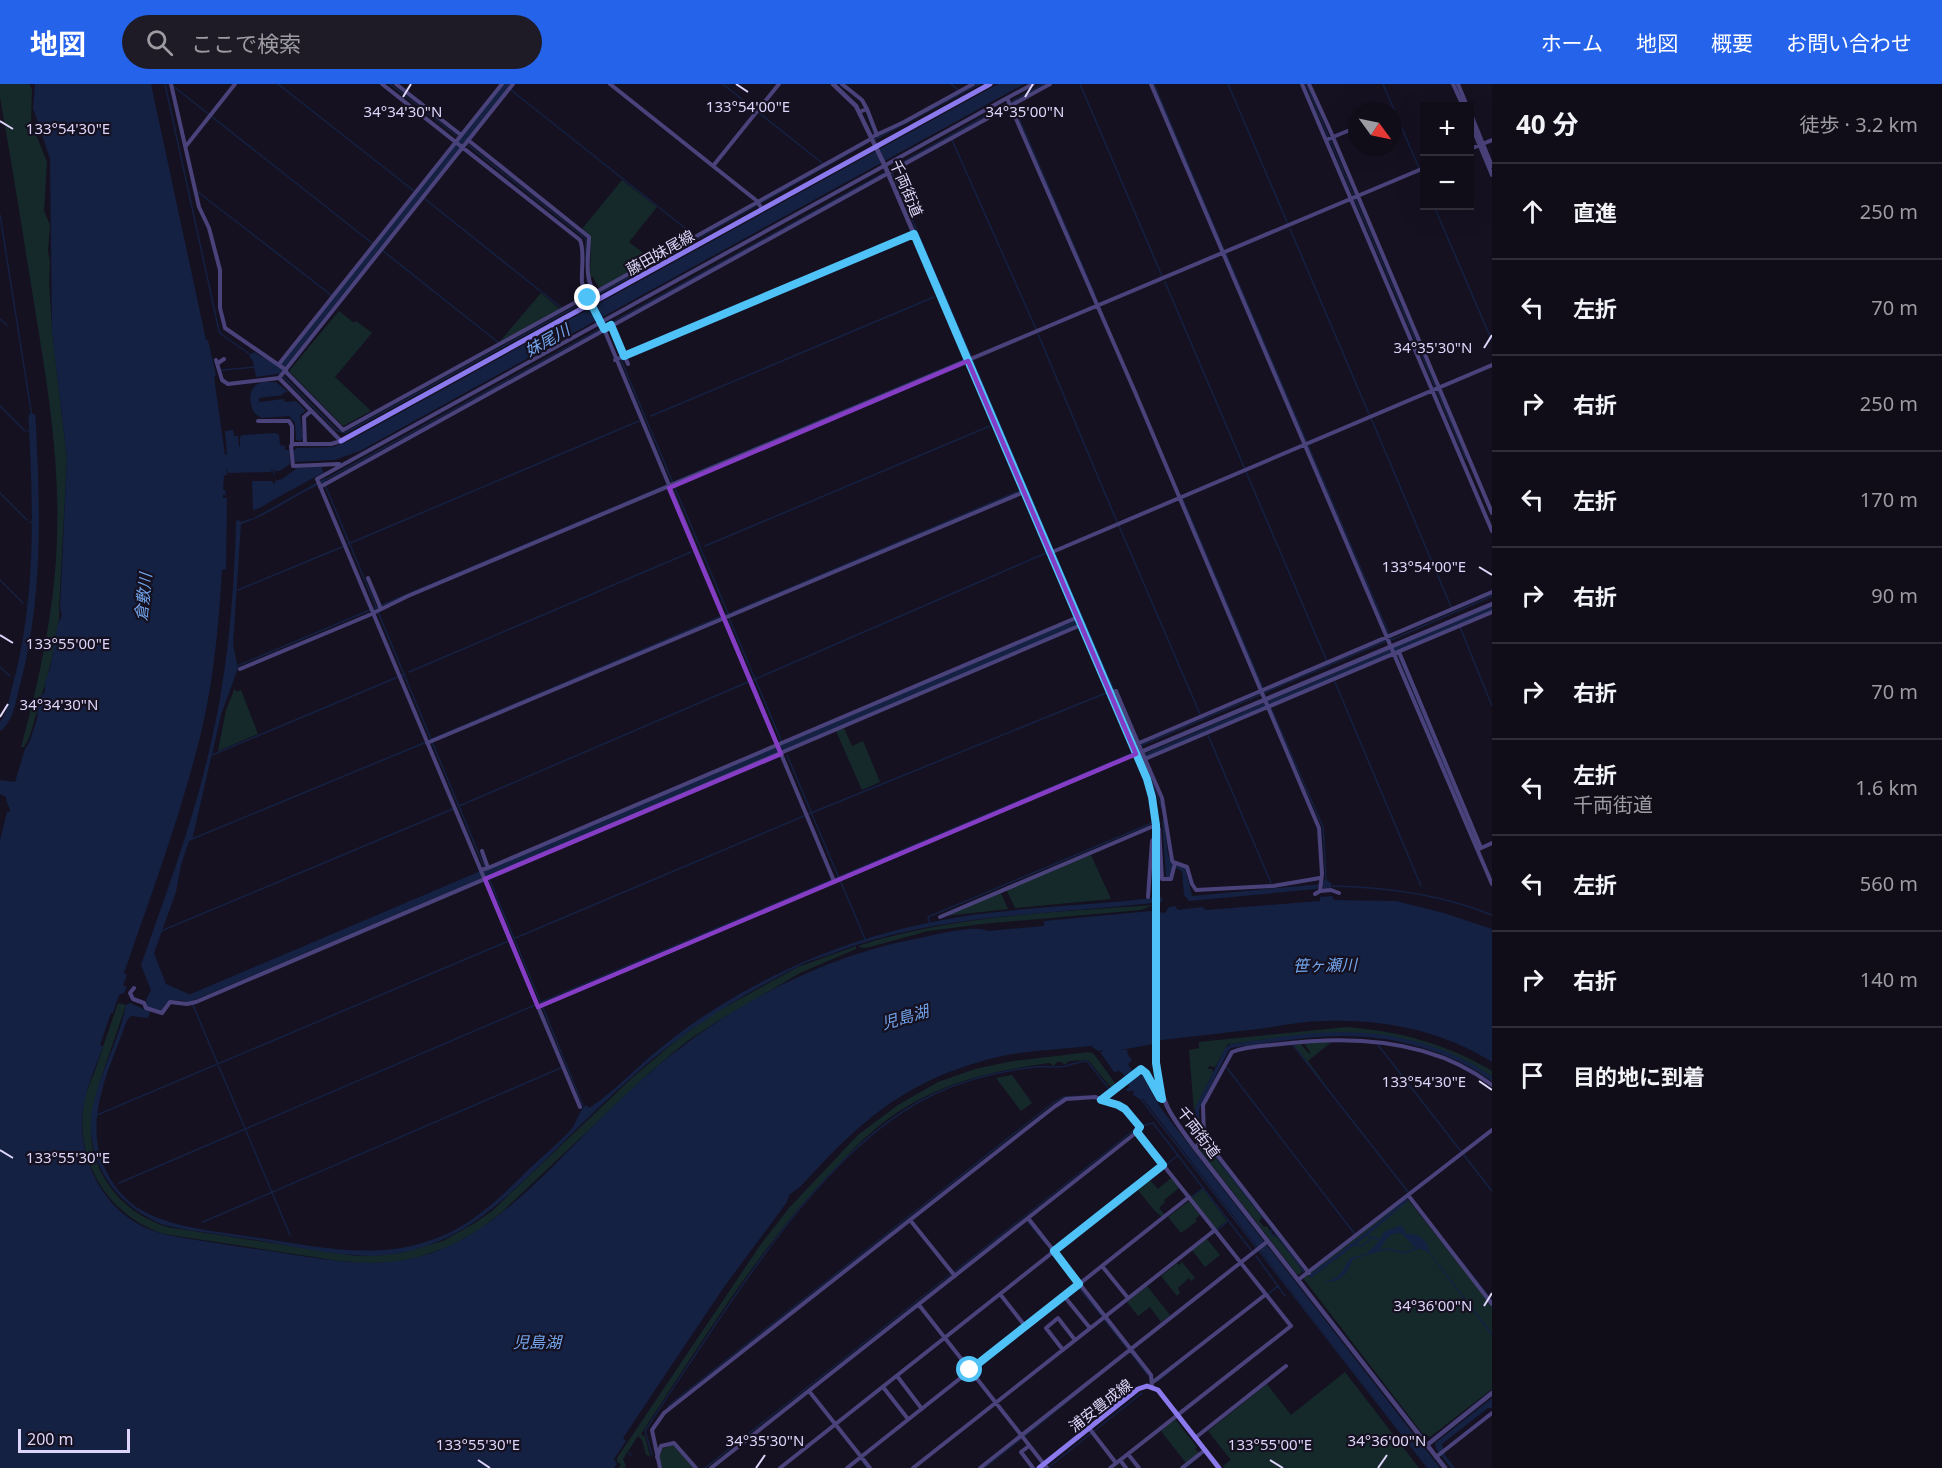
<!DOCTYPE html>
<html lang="ja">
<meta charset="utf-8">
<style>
body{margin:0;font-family:"Noto Sans","Noto Sans JP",sans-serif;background:#1e1b26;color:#f1f3f6}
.controls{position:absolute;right:18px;top:18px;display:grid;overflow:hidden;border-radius:0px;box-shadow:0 6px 24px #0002}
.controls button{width:54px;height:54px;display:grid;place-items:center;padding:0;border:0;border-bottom:2px solid #302d38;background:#100d19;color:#f1f3f6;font:30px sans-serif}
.compass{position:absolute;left:1348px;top:18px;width:54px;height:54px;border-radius:50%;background:#100d19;box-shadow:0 6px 24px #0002;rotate:123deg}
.scale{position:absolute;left:18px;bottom:15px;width:112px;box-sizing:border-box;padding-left:6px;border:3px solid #ded6fa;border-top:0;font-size:16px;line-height:21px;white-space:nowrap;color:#ded6fa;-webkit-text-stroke:4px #151121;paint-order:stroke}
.stop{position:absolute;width:18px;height:18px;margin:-14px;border:4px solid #4fc3f7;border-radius:50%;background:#fff}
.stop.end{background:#4fc3f7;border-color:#fff;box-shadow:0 2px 6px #0008}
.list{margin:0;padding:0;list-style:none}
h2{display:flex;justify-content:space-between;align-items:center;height:78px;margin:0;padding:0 24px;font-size:26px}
h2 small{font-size:20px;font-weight:400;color:#9c9ca2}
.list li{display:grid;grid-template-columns:39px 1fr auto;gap:18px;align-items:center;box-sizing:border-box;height:96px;padding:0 24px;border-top:2px solid #302d38}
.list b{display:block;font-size:22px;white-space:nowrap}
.list p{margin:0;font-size:20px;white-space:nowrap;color:#9c9ca2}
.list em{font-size:20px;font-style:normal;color:#9c9ca2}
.icon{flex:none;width:33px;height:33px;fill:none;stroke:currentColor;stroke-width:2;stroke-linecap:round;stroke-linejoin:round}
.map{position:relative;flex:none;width:1492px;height:1384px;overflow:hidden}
header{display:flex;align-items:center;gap:36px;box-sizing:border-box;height:84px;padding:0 30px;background:#2563eb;color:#fff}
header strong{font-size:28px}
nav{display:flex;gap:33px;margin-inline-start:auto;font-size:21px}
.search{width:420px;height:54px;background:#1e1b26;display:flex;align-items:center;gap:15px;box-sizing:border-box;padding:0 21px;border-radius:33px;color:#9c9ca2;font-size:22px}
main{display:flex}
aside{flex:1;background:#100d19}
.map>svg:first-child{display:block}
</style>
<header>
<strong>地図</strong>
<div class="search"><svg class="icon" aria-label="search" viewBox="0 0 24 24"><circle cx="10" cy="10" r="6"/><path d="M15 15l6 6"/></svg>ここで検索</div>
<nav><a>ホーム</a><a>地図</a><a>概要</a><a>お問い合わせ</a></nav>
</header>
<main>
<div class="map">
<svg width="1492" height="1384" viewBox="0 0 1492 1384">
<rect width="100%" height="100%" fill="#151121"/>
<path fill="#15292b" d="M0,0H29L32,5L31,38L47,78L44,127L50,141L48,167L50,178L49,196L52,247L67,375L59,524C62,534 46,605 41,612L42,617C33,631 34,649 24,663H21L22,660C40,592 55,524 57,454C60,374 47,298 34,219C23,150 12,81 0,13Z
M622,96L657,123L629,158L651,175L652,177L600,206L593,193L590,194L591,154L582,145Z
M541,209L560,225L500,258L501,256Z
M339,227L354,239L356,237L372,249L335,293L371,327L343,342L289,287Z
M235,604L236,608L241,606L258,650L218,667L226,626Z
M844,644L852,662L863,657L880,698L862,706L836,647Z
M1091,771L1111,815L1015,824L1006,805Z
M1000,807L1008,825L946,832Z
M1153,821L1141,826L982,840L928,847L870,863L862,864L858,862C949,832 1057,828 1153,821Z
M856,862V865L800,889L713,940L686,958L649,989L502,1128L479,1146L450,1162L419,1173L395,1178L366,1179L340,1177L164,1150C108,1132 74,1077 84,1018C86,1007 92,995 96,984C103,962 111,940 118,919L126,921C119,942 112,962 105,982C91,1025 81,1060 108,1100C122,1121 143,1135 167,1143L356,1172L401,1169L443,1157L475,1139L492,1127L632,994L683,951L716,928L798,883Z
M1346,943C1399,947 1447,960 1492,987V993C1401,936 1328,948 1228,960L1215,983L1209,982L1208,985H1212L1213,989L1194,1027L1189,966L1199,964V958Z
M1334,956L1308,977L1335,1014L1294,961L1301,960L1309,970L1310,968L1304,959Z
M1090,968L1094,970L1117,1002L1113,1006L1088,976L1069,977L1064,981L1062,978H1057L1054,982L1049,979C996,987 953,995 906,1023C880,1038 858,1060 837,1082C760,1161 702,1258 641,1350L645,1353L650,1372L646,1371L642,1356L638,1352L623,1375L626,1382L624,1384H619L621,1380L617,1378V1374L761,1160L789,1124L858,1051L898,1021L938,998L975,985L1013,977Z
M1012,991L1032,1019L1021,1027L996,994Z
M1203,1058L1262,1133L1259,1137L1264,1143L1267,1142L1273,1153L1276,1152L1302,1186L1301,1190H1297L1199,1065Z
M1171,1094L1179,1104L1164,1116L1165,1118L1159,1124L1165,1131L1162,1133L1154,1126L1137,1105L1149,1095L1158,1105Z
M1203,1105L1227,1137L1216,1145L1191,1114Z
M1406,1113L1492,1222V1305L1430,1353L1422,1349L1303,1194Z
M1189,1117L1200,1131L1195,1135L1197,1137L1181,1149L1168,1133Z
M1207,1155L1220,1171L1205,1183L1192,1166Z
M1182,1178L1195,1194L1191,1197L1189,1194L1178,1204L1180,1209L1177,1212L1161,1192L1177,1179L1182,1185L1179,1181Z
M1147,1202L1170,1231L1161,1238L1150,1223L1138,1232L1127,1218Z
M1345,1288L1419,1384H1224L1223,1382L1231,1376L1208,1347L1267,1300L1291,1331Z
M1175,1335L1197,1363L1195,1365L1199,1369L1186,1379L1161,1347Z
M673,1361L694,1384H662L659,1374L661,1365Z"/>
<path fill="#142142" d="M35,0H151L206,256H208L216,291L214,293L225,371H227L225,347L233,346L234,352H238L239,363L240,362V353L242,351L276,349L279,351L280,361L285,362V366H289L290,380L280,387H275L274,385L271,386L272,388L228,389L226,383L227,392L224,391L223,406H225L226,411H223V414H227L226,485L222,486C219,538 214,593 202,645C182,728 152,808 124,889L127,891L123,901L127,903L124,909L119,911L113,929H111L100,961L103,962C97,980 89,997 85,1015C73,1064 98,1120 142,1142C154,1148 166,1151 178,1153C213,1159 248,1164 283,1169C335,1177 386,1187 437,1167C499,1144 550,1084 597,1038C626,1010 654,983 687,959C754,909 837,869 920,854C935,851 976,840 988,847L1044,842V837L1151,827L1165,829L1169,823L1175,822L1178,826L1202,823L1206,826L1320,817V813L1332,812L1334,816L1396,817L1444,829L1492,845V978C1443,947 1384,935 1326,937C1303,937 1280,942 1258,945C1223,949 1188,953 1153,957V960L1121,966H1127L1128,971L1132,976L1128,980L1134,989L1132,990L1134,992H1143L1160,1023L1183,1053L1440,1384H1428L1151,1025L1143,1015L1141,1016L1133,1011L1134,1008L1131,1006L1129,1008L1125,1005L1129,1004L1128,995L1120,987L1114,988L1100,968L1105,966L1098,967L1091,962C1057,966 1020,966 986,976C901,999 858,1040 800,1103L789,1111L787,1118L724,1203L623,1354L626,1357L614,1375L617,1380L614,1384H0V756L7,728H10C10,723 6,719 6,713L0,710V696L15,698L25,665L29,659L37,635L38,623L43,617L41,612L45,608V598L50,585L58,540L62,531L60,524L67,374L52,248L50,75L33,24Z
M998,0H1024L360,367L334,376L293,378V367L297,364L333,363L351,356Z
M254,268L278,282L280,285H282L278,290L256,293L253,277L249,272Z
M263,298H276L288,308L283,309V311L259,314V318L284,315L285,318L296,317L306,327L300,331L303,354L300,357L296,356L295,339L289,332L262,334C259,332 256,331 254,328C248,318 248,301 263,298Z
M322,383L323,389C307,397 291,406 275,415C267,419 261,425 253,426L252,397H272L274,401L275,397L282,395L297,384Z
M325,394L326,398C296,409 271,431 241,440L233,561L238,584L221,631L192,756L189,757L181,781L176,808L154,869L166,900L191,911L192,915L189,917L169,916L161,927L147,923L146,916L151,906L141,881C165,812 191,744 208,672C227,595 234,516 236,437L239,436L240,438L254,434Z
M1164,736L1168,771L1173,782L1185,783L1192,812L1322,800L1325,795L1331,799V805H1325L1321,801L1316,805L1189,817L1184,811L1182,787L1176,784L1171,786L1169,794L1166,793L1162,737Z
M1162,813V818C1052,831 939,829 834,869C823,873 813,875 803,880C742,910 683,947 632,993C600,1021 570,1052 539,1082C496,1123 461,1157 400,1169C356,1177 311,1165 268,1158C234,1152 198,1149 164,1141C115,1122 82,1075 93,1021C100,989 121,951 126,921L130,919L150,928L148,934L131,932L127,936C111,982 84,1032 103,1080C111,1100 125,1117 143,1127C176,1145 217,1147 253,1153C296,1159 340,1169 383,1166C405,1165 429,1158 449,1149C481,1133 505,1109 530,1084C543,1072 557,1060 570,1047C577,1039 579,1026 586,1021L589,1024C612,1009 631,989 652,971C672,954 695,937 718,923C798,873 879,845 972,831C1035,822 1099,821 1162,813Z
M1407,1114L1408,1117L1368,1151L1311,1194L1309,1191L1363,1151Z
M1401,1141L1405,1146V1150C1419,1149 1427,1155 1430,1169L1492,1249V1252L1428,1168L1417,1163H1398L1414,1162L1401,1149C1386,1149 1385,1159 1378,1168L1353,1175C1347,1189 1341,1200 1324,1197C1341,1195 1342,1187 1350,1174L1366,1170L1376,1161L1384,1148Z
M1492,1314V1324H1488L1442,1360L1445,1371L1455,1384H1451L1436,1365L1435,1359Z"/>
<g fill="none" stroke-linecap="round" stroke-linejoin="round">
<path stroke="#142142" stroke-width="1.5" d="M165,0L219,247L221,250L251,271
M278,0L414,107
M390,0L463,57
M504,0L507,2
M723,0L755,26
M839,0L845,5
M951,0L957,5
M1080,0L1162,192
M1154,0L1224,166
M1228,0L1287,138
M1306,0L1466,375
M1383,0L1419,84
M1456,0L1460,11
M173,2L372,159
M511,6L695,152
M1013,17L1043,0
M1012,18L1095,211
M864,22L875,51
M758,28L822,79
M1470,32L1472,38
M874,56L979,0
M952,56L1036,245
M468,61L586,155V178
M889,86L1008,19
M1420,88L1424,98
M892,89L971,272
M198,108L331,211
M425,115L563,225
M1434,122L1492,257
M0,131L32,333
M1290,145L1369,330
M383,167L499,259
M1226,170L1391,555
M587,192L588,202L594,212
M1165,198L1329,582
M0,235L8,242
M610,245L620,271
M1038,250L1117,438
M620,271L909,150
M621,276L673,399
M973,277L1053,465
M222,286L256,283
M283,292L336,346L345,349L646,184L867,59
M0,322L25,347
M651,332L934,213
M1371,334L1452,525
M28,347H33
M273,384L274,390
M325,396L884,89
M671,399L963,276
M325,401L376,523
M675,404L728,529
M0,409L27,436
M1183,416L1265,609
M30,438L36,439
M1119,442L1200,630
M348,460L639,337
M705,462L990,342
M1055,470L1114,606
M0,496L23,519
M238,506L342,463
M27,521L31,522
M378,528L540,917
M733,528L1019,407
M729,534L781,656
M1460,543L1492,622
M1391,556L1492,512
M1398,571L1473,751
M237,582L667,401
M0,583L10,592
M409,588L691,468
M14,594L18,595
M753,596L1046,469
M1335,598L1421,802
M1266,608L1386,557
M1271,624L1323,743L1326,795
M1208,651L1271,799
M432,655L729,529
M1142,661L1262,610
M212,671L405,590
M787,671L838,792
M1150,690L1162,725
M459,722L748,598
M192,755L424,659
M840,796L865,855
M1332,802C1387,803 1440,810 1492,831
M929,838L928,833L1152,739
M161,847L455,724
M190,914L290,1151
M539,919L1130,670
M543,924L583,1022
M1378,954V953
M1292,955V956
M1293,961L1409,1109
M1378,961L1492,1107
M1220,979L1221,980
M1227,984L1354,1149
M1141,1015L1428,1384
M97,1031L811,729L1106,609
M1205,1059L1265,1136
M1166,1081L1177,1072
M1146,1097L1162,1084
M119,1099L535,921
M1191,1113L1202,1105
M203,1138L563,983
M1028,1138L1046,1160
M1268,1139L1304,1188
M1217,1146L1227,1138
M1272,1146L1270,1148L1273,1152L1275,1151
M1367,1150L1371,1155L1373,1153L1379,1156
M1353,1160L1362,1162L1371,1155
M1377,1167L1389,1165L1403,1169L1418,1164
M1256,1172L1285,1212
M1058,1176L1076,1199
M1461,1177L1492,1217
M954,1188L1138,1043L1153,1039L1251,1166
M1078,1203L1101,1231
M1268,1210L1278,1202
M1104,1235L1127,1264
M1130,1268L1148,1291
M1158,1297L1190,1271
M668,1322L1053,1019L1064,1013L1083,1012
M1025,1352L1084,1304
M629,1369L631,1371
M652,1371L645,1347C668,1311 692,1276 715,1241C771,1159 842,1054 934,1010C966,995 1000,987 1034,983C1045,981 1055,985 1066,982C1073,980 1079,978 1087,977L1110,1006
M861,1375L867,1384
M1049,1383L1142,1309
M705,1384L950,1191
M984,1384L1021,1355
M1185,1384L1202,1370"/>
<path stroke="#142142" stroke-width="4" d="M608,240V241
M1142,673L1492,524
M1191,1050L1198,1049L1197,1025L1227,965L1231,962C1268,957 1307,950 1345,950C1395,950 1451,965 1492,995"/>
<path stroke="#142142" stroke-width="7" d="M278,286L506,0
M0,643C10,633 12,619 15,606C40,517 37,424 32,333
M183,913L188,915L1076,538"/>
<path stroke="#4a427a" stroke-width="4" d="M171,0L199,123L209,144L220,186V224L225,244L286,286
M382,0L580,156C585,168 581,184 582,198C584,214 596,231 604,245L834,797
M396,0L461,51
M610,0L757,117L762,125
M842,0L862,16L867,25L859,28
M1033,0L1007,14L1135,308L1319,744L1322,790L1320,807L1315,810
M1151,0L1492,800
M1302,0L1492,447
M1309,0L1330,46L1492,429
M1453,0L1463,22
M1458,0L1467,22
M1010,22L1050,0
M867,25L877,51
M1377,27L1382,25L1383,27
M1470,28L1492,82
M1470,38L1492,91
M874,52L904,38L973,0
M468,56L589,153C589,168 583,198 596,208L869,56
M1326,56L1357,43
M186,62L235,0
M1470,65L1492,56
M713,82L779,0
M890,88L1010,22
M611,241L628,280
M216,276L222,296L228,300L279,294
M615,276L914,150
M218,279L224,275
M279,280L502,0
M285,287L343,346L587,212
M258,337H289L292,342V361
M305,360L304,333L311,327
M339,380L293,382L291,362L294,360H331L341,357L279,294L513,0
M320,403L885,91
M1050,469L1492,281
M368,494L381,525
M1399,568L1481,764
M240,585L367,532L408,512L1424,84
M1110,609L1116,607L1145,675L1492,528
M427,659L1024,408
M1139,659L1492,508
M1145,675L1162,714L1172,776L1173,778L1187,783L1192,800L1196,806L1273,802L1320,794
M1479,765L1492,759
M488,784L1078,533
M481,786L488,784L482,767
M1320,807L1331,806L1339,809
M1148,813L1152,757L1156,751
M940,833L1156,741L1159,745L1162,795H1171L1175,779
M134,904L130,909L133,915L144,919L146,924L162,929L170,918L187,920L196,918L1081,541
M538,923L1136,670
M1101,1016L1141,985L1146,989L1159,1014L1163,1015
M580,1023L317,395L1007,14
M1195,1064L1204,1054
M1408,1111L1492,1220
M1028,1134L1151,1291L1152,1303
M910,1136L955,1192
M1102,1182L1128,1214
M1309,1189L1204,1054L1203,1021L1232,968C1247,962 1265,962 1281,960C1353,951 1432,955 1492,1001
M1298,1196L1492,1046
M1000,1210L1025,1242
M1064,1212L1090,1244
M919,1221L1047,1384
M1063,1266L1046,1244L1058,1234L1075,1256
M897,1292L922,1325
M1153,1298L1265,1211
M883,1303L908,1335
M809,1307L870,1384
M1089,1344L1116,1379
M1195,1354L1286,1282
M1029,1362L1021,1368L1033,1384
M1128,1370L1139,1384
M657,1373L661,1362L674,1359L696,1384
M1436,1373L1492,1329
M1120,1376L1126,1384
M660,1384L652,1346L664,1329L1054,1023L1066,1015L1095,1013L1121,1022L1140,1043L1137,1048L711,1384
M780,1384L1163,1081
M847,1384L1189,1113
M913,1384L1215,1146
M980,1384L1268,1157
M1110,1384L1291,1242L1137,1048
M1182,1384L1205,1366"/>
<path stroke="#4a427a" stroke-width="4.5" d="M833,0L856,22L884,80L1147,695L1153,720L1156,741V979C1160,1019 1172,1033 1195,1064L1445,1384
M1136,670L1492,520
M1427,1361L1492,1309"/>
<path stroke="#8a7aed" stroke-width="5" d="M341,357L990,0
M1039,1384L1138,1305L1147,1302L1158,1306L1219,1384"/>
</g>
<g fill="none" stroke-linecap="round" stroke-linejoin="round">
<path stroke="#4fc3f7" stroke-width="8" d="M588,214L604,245L611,241L624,272L914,150L1147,695L1152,713L1156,741V979L1162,1015L1160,1014L1146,989L1141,985L1101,1016L1118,1021L1125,1025L1140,1043L1137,1048L1163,1081L1054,1167L1079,1200L970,1286"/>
</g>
<path fill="none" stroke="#853dc5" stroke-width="4.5" stroke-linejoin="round" d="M968,277L1136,670L538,923L485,795L781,670L669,404Z"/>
<path fill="none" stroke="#ded6fa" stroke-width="2" d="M736,0L748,8M403,13L411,0M1025,13L1033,0M0,37L13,45M1484,264L1492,251M1479,483L1492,491M0,551L13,559M0,633L8,620M1479,997L1492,1006M0,1066L13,1074M1484,1222L1492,1209M478,1376L490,1384M1270,1376L1283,1384M756,1384L765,1371M1378,1384L1387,1371"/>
<g text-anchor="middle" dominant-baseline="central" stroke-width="4.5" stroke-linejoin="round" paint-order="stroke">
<g font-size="15" fill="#ded6fa" stroke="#151121">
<text transform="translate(907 104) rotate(67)">千両街道</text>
<text transform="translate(660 168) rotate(-29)">藤田妹尾線</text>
<text transform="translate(1199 1048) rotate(53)">千両街道</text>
<text transform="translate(1100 1321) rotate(-38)">浦安豊成線</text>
</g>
<g font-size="16" font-style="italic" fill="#72a5ec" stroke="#151121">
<text transform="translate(547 256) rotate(-29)">妹尾川</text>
<text transform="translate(143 513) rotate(-84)">倉敷川</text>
<text transform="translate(1325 881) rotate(-1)">笹ヶ瀬川</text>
<text transform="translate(905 933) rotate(-16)">児島湖</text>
<text x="537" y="1258">児島湖</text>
</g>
</g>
<g font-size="15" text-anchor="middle" fill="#ded6fa" stroke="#151121" stroke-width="4.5" stroke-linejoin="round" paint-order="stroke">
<text x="748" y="28">133°54'00"E</text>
<text x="403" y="33">34°34'30"N</text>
<text x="1025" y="33">34°35'00"N</text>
<text x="68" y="50">133°54'30"E</text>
<text x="1433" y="269">34°35'30"N</text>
<text x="1424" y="488">133°54'00"E</text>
<text x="68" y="565">133°55'00"E</text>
<text x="59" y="626">34°34'30"N</text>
<text x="1424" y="1003">133°54'30"E</text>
<text x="68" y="1079">133°55'30"E</text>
<text x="1433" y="1227">34°36'00"N</text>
<text x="765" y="1362">34°35'30"N</text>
<text x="1387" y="1362">34°36'00"N</text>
<text x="478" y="1366">133°55'30"E</text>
<text x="1270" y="1366">133°55'00"E</text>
</g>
</svg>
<div class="controls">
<button>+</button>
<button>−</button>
</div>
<svg class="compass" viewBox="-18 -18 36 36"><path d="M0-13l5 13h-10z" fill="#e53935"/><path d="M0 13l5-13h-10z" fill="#9c9ca2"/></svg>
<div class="scale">200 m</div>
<div class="stop" style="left:970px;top:1286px"></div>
<div class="stop end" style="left:588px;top:214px"></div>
</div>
<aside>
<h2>40 分<small>徒歩 · 3.2 km</small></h2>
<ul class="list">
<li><svg class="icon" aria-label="ahead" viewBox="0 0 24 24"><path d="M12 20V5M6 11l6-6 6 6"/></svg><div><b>直進</b></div><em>250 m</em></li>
<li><svg class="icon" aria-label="left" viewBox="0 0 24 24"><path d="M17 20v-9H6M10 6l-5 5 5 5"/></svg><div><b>左折</b></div><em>70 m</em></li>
<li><svg class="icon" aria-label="right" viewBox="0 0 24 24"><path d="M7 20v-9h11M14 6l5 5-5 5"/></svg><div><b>右折</b></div><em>250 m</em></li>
<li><svg class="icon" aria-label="left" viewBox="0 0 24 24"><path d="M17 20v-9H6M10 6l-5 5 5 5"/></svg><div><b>左折</b></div><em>170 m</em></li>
<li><svg class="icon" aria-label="right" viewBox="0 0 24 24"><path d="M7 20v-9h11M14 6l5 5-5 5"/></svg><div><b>右折</b></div><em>90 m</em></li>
<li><svg class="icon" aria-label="right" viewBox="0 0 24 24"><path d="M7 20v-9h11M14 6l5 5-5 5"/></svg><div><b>右折</b></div><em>70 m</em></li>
<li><svg class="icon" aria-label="left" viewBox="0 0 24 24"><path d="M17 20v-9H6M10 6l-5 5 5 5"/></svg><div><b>左折</b><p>千両街道</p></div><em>1.6 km</em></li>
<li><svg class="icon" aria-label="left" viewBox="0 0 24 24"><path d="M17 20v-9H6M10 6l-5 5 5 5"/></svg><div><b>左折</b></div><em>560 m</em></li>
<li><svg class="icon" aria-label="right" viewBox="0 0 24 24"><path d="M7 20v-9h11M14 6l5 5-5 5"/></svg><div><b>右折</b></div><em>140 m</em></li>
<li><svg class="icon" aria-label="arrive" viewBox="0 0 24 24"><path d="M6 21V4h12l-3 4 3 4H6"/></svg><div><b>目的地に到着</b></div></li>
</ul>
</aside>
</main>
